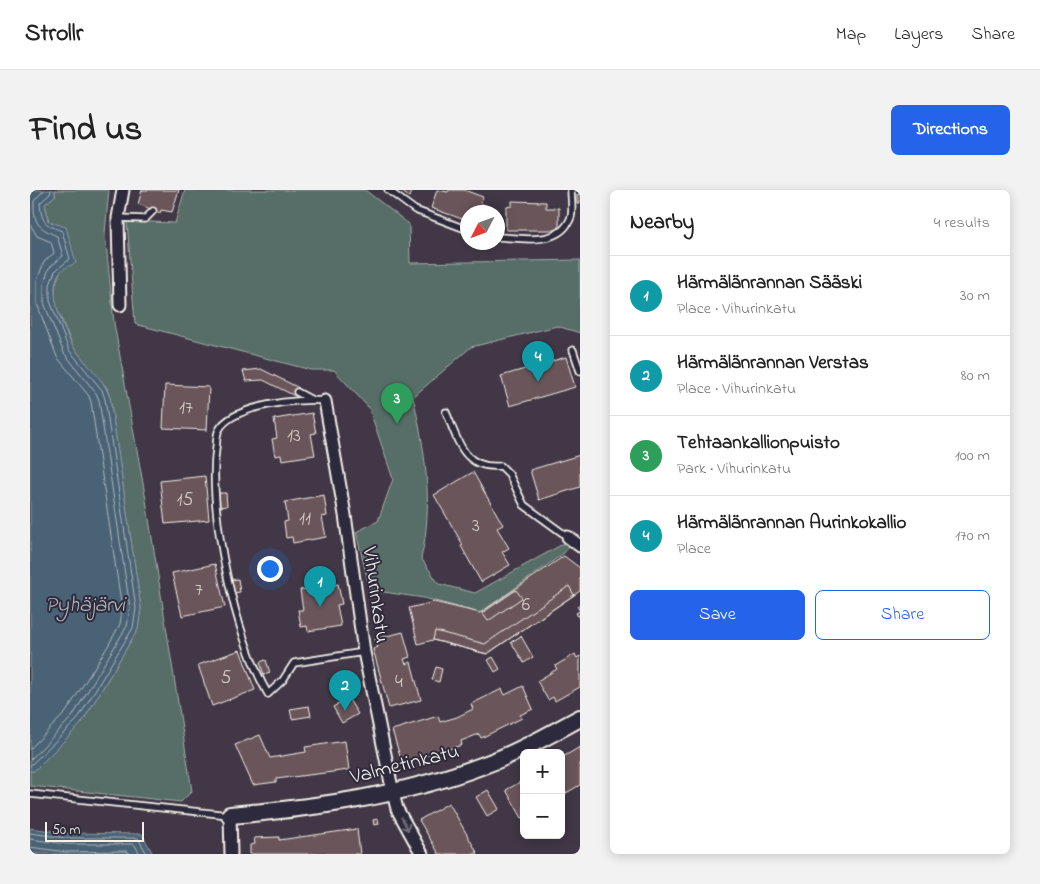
<!DOCTYPE html>
<meta charset="utf-8">
<style>
body{margin:0;font-family:"Indie Flower",sans-serif;background:#f2f2f2;color:#222}
.controls{position:absolute;right:15px;bottom:15px;display:grid;overflow:hidden;border-radius:8px;box-shadow:0 2px 12px #0003}
.controls button{width:45px;height:45px;display:grid;place-items:center;padding:0;border:0;border-bottom:1px solid #e0e0e0;background:#fff;color:#222;font:25px sans-serif}
.compass{position:absolute;left:430px;top:15px;width:45px;height:45px;border-radius:50%;background:#fff;box-shadow:0 2px 12px #0003;rotate:228deg}
.scale{position:absolute;left:15px;bottom:12px;width:99px;box-sizing:border-box;padding-left:5px;border:2px solid #f4f1e8;border-top:0;font-size:14px;line-height:18px;white-space:nowrap;color:#f4f1e8;-webkit-text-stroke:4px #2f2a3d;paint-order:stroke}
.you{position:absolute;left:239px;top:378px;width:18px;height:18px;margin:-12px;border:4px solid #fff;border-radius:50%;background:#1a73e8;box-shadow:0 0 0 8px #1a73e833}
.badge{display:grid;place-items:center;width:32px;height:32px;border-radius:50%;background:#2563eb;color:#fff;font-size:16px;font-weight:700}
.pin{position:absolute;translate:-50% -41px;filter:drop-shadow(0 1px 2px #0008)}
.pin::after{content:'';position:absolute;top:26px;width:18px;height:15px;background:inherit;clip-path:polygon(0 0,100% 0,50% 100%)}
.list{margin:0;padding:0;list-style:none}
h2{display:flex;justify-content:space-between;align-items:center;height:65px;margin:0;padding:0 20px;font-size:21px}
h2 small{font-size:16px;font-weight:400;color:#767676}
.list li{display:grid;grid-template-columns:32px 1fr auto;gap:15px;align-items:center;box-sizing:border-box;height:80px;padding:0 20px;border-top:1px solid #e0e0e0}
.list b{display:block;font-size:19px;white-space:nowrap}
.list p{margin:0;font-size:16px;white-space:nowrap;color:#767676}
.list em{font-size:16px;font-style:normal;color:#767676}
.actions{display:flex;gap:10px;padding:15px 20px}
.actions a{flex:1;padding:11px 0;border:1px solid #2563eb;border-radius:8px;text-align:center;font-size:18px;color:#2563eb}
.actions .main{background:#2563eb;color:#fff}
.map{position:relative;flex:none;width:550px;height:664px;overflow:hidden;border-radius:8px}
header{display:flex;align-items:center;gap:30px;box-sizing:border-box;height:70px;padding:0 25px;background:#fff;border-bottom:1px solid #e0e0e0}
header strong{font-size:24px}
nav{display:flex;gap:28px;margin-inline-start:auto;font-size:18px}
.intro{display:flex;align-items:center;justify-content:space-between;box-sizing:border-box;height:120px;padding:0 30px}
h1{margin:0;font-size:35px}
.button{padding:12px 22px;border-radius:8px;background:#2563eb;color:#fff;font-size:18px;font-weight:700}
main{display:flex;gap:30px;padding:0 30px}
aside{flex:1;background:#fff;border-radius:8px;box-shadow:0 2px 12px #0003}
.map>svg:first-child{display:block}
</style>
<header>
<strong>Strollr</strong>
<nav><a>Map</a><a>Layers</a><a>Share</a></nav>
</header>
<div class="intro"><h1>Find us</h1><a class="button">Directions</a></div>
<main>
<div class="map">
<svg width="550" height="664" viewBox="0 0 550 664">
<rect width="100%" height="100%" fill="#413746"/>
<filter id="ink" filterUnits="userSpaceOnUse"><feTurbulence type="fractalNoise" baseFrequency=".02" numOctaves="2"/><feDisplacementMap in="SourceGraphic" scale="10" xChannelSelector="R" yChannelSelector="G"/><feConvolveMatrix kernelMatrix="1 2 1 2 8 2 1 2 1" color-interpolation-filters="sRGB"/></filter>
<g filter="url(#ink)">
<path fill="#576d68" stroke="#a6afa8" d="M25,0H79L75,43L84,133L116,310L162,601L151,612L0,596V581H4L51,534L108,439L111,418L80,208L77,198L43,157L28,121L25,110V96L30,82L15,14L25,6Z
M155,0H335L379,34L380,73L550,70V143L527,136L441,157L383,207C395,258 404,317 391,368L409,394L445,403L549,345L533,364L450,423L394,408L340,400L326,342L348,331L363,289L339,218L304,180H281L105,134L97,31L145,33Z"/>
<path fill="#4a6275" stroke="#8e9ba3" d="M0,0H25V6L15,14L18,31L36,37L46,73C42,75 33,78 30,82C16,99 34,143 44,158C56,175 74,188 80,208L111,418L108,439L51,534L4,581H0Z
M0,638L36,643L112,644L123,664H0Z"/>
<g fill="none" stroke-linecap="round" stroke-linejoin="round">
<path stroke="#b0b8ba" stroke-width="1" d="M0,34L7,46L21,52L24,63L14,72L7,90V114L27,167L59,206L61,212L92,419L90,434L78,456L36,522L0,559
M0,570L42,527L97,436L100,418L69,210L66,203L34,163L14,113V94L19,78L33,66L27,46C9,38 3,34 4,11L14,0
M0,576L47,530L103,438L106,418L75,209L72,200L39,160L20,111V95L25,81L40,69L32,41C15,34 12,34 10,13L20,4L21,0
M0,643L36,648H108L117,664
M0,649L36,654H104L110,664
M0,657L36,662L96,661L101,664"/>
</g>
<path fill="#6b555a" stroke="#f4f1e8" d="M112,0H149L142,22L131,20L130,23L108,14Z
M370,0H384L379,7Z
M407,0L418,2L419,0H434L453,7L450,13L457,16L455,22H438V31L401,18Z
M550,4V14H547V5Z
M482,11L516,12V18H529V40H476V17L482,16Z
M536,167L545,197L480,216L471,186Z
M231,179L269,198L265,206L233,190L216,191L213,181Z
M135,195L179,197L177,240L133,238Z
M282,223L286,243L281,244L285,265L252,270L251,265L245,266L242,249L247,248L244,229Z
M550,265V297L509,310L500,280Z
M443,282L473,335L467,338L479,358L472,362L480,375L451,392L431,356L433,355L404,305Z
M175,286L179,330L135,334L130,291Z
M189,303H196L197,316L190,317Z
M294,305L297,326L292,327L296,347L263,353L262,347L256,348L254,332L258,331L255,312Z
M534,366L550,378V401L457,464L403,450L388,454L379,418L404,412L450,423Z
M185,374L195,417L152,426L142,383Z
M208,389L210,402L204,403L202,390Z
M308,394L312,414L307,415L311,436L278,441L277,436L271,437L268,420H273L270,400Z
M539,396L544,405L457,464L403,450L405,441L455,454Z
M486,400L492,408L458,431L452,423Z
M550,414V430L546,423L550,421L547,416Z
M373,442L380,467L374,469L376,474L381,472L391,510L359,518L343,459L348,457L345,449Z
M491,446L503,467L494,473L481,452Z
M210,460L225,500L182,516L168,475Z
M545,464L547,468L550,466V497L525,511L523,507L518,510L507,491L527,479L525,476Z
M463,467L470,479L465,482L458,470Z
M236,470L240,483L234,485L230,472Z
M406,477L412,479L409,492L402,490Z
M493,496L503,519L490,525L492,528L451,548L449,544L431,551L432,555L372,573L362,540L408,526L410,532L427,527L443,519L441,514L472,499L475,505Z
M318,508L328,524L312,533L303,517Z
M279,516L281,526L262,529L260,519Z
M230,545L240,568L276,562L275,557L315,551L319,580L246,589V592L223,595L205,555Z
M550,557V595L531,606V568Z
M494,590V627L492,628L476,600Z
M458,600L469,619L457,626L446,607Z
M419,613L448,664H409L389,630Z
M348,629L349,634L344,635L343,630Z
M327,639L330,664H220V655L225,654L224,648L249,647V650Z"/>
<g fill="none" stroke-linecap="round" stroke-linejoin="round">
<g stroke="#f4f1e8" stroke-width="9">
<path id="lane" d="M358,0L385,20L438,40
M88,28L115,29L123,21
M468,47C491,48 530,57 541,27C543,20 541,8 541,0
M543,160L550,181
M267,202L282,210
M295,211C270,208 202,215 189,240C186,244 187,253 186,258C178,323 205,447 238,504L253,490L264,473L334,462
M416,222C428,250 433,280 471,276L479,284L494,315L538,347
M0,604L199,625"/>
</g>
<g stroke="#f4f1e8" stroke-width="15">
<path id="street" d="M90,115L88,28L93,0
M295,211L315,325L334,462L363,603L367,619L392,664
M538,347L550,356
M200,625L201,664"/>
</g>
<g stroke="#f4f1e8" stroke-width="20">
<path id="secondary" d="M200,625C286,618 372,606 454,575C487,563 519,545 550,528"/>
</g>
<use href="#lane" stroke="#2f2a3d" stroke-width="5.5"/>
<use href="#street" stroke="#2f2a3d" stroke-width="11"/>
<use href="#secondary" stroke="#2f2a3d" stroke-width="16"/>
</g>
<defs><path id="oneway-shaft" d="M-6 0H5M1.5-3L5.5 0L1.5 3" fill="none" stroke-width="1.6" stroke-linecap="round" stroke-linejoin="round" transform="scale(1.25)"/></defs>
<use stroke="#747079" href="#oneway-shaft" transform="translate(375 634) rotate(62)"/>
</g>
<g text-anchor="middle" dominant-baseline="central" stroke-width="4" stroke-linejoin="round" paint-order="stroke">
<g font-size="19" fill="#d2cac4">
<text x="156" y="218">17</text>
<text x="264" y="246">13</text>
<text x="155" y="310">15</text>
<text x="275" y="329">11</text>
<text x="446" y="336">3</text>
<text x="169" y="400">7</text>
<text x="496" y="415">6</text>
<text x="196" y="488">5</text>
<text x="369" y="492">4</text>
</g>
<g font-size="21" fill="#f4f1e8" stroke="#2f2a3d">
<text transform="translate(345 405) rotate(82)">Vihurinkatu</text>
<text transform="translate(375 575) rotate(-14)">Valmetinkatu</text>
</g>
<g font-size="22" font-style="italic" fill="#b0b8ba" stroke="#2f2a3d">
<text x="55" y="416">Pyhäjärvi</text>
</g>
</g>
</svg>
<div class="controls">
<button>+</button>
<button>−</button>
</div>
<svg class="compass" viewBox="-18 -18 36 36"><path d="M0-13l5 13h-10z" fill="#e53935"/><path d="M0 13l5-13h-10z" fill="#767676"/></svg>
<div class="scale">50 m</div>
<div class="you"></div>
<div class="pin badge" style="left:290px;top:417px;background:#0f9aa8">1</div>
<div class="pin badge" style="left:315px;top:521px;background:#0f9aa8">2</div>
<div class="pin badge" style="left:367px;top:234px;background:#2e9e5b">3</div>
<div class="pin badge" style="left:508px;top:192px;background:#0f9aa8">4</div>
</div>
<aside>
<h2>Nearby<small>4 results</small></h2>
<ul class="list">
<li><span class="badge" style="background:#0f9aa8">1</span><div><b>Härmälänrannan Sääski</b><p>Place · Vihurinkatu</p></div><em>30 m</em></li>
<li><span class="badge" style="background:#0f9aa8">2</span><div><b>Härmälänrannan Verstas</b><p>Place · Vihurinkatu</p></div><em>80 m</em></li>
<li><span class="badge" style="background:#2e9e5b">3</span><div><b>Tehtaankallionpuisto</b><p>Park · Vihurinkatu</p></div><em>100 m</em></li>
<li><span class="badge" style="background:#0f9aa8">4</span><div><b>Härmälänrannan Aurinkokallio</b><p>Place</p></div><em>170 m</em></li>
</ul>
<div class="actions"><a class="main">Save</a><a>Share</a></div>
</aside>
</main>
